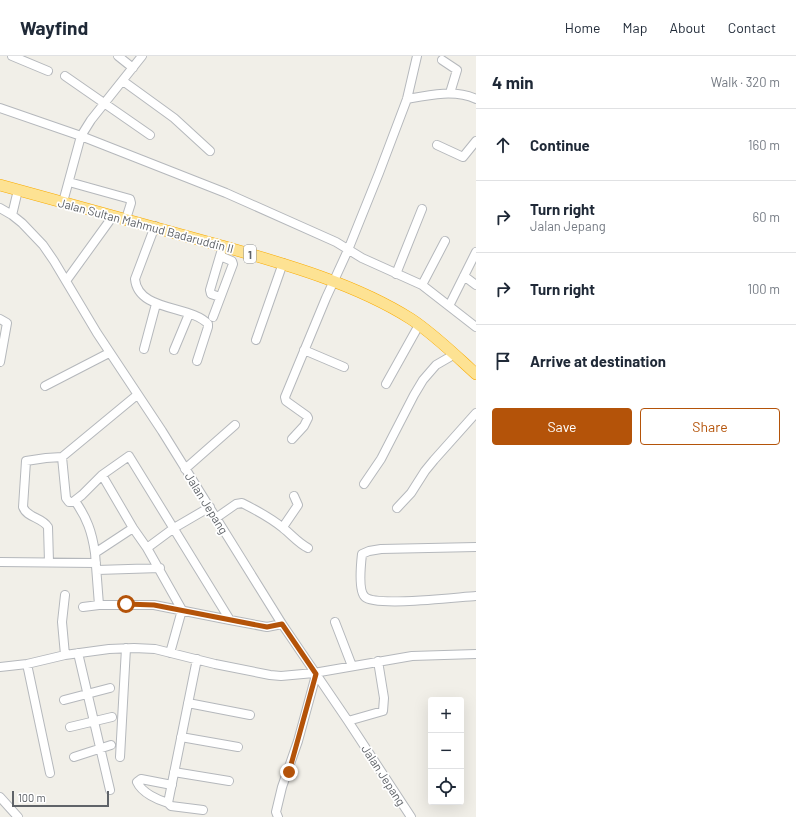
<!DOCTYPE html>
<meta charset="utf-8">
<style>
body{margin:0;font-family:Barlow,sans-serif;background:#f6f6f7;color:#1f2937}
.controls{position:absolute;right:12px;bottom:12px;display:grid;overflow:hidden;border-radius:4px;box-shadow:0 4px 16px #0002}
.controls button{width:36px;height:36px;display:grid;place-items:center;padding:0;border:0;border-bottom:1px solid #e0e1e3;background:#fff;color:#1f2937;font:20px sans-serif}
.scale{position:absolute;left:12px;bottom:10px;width:97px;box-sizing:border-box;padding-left:4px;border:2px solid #5f6368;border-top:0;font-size:11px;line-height:14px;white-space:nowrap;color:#5f6368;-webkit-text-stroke:3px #fff;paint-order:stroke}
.stop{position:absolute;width:12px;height:12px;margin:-9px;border:3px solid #b45309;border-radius:50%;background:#fff}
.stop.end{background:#b45309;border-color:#fff;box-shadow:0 1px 4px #0008}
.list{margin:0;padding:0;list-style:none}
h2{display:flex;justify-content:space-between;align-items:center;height:52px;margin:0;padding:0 16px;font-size:17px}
h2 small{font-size:13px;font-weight:400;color:#747a83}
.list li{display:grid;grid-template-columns:26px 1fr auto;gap:12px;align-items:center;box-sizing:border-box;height:72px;padding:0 16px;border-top:1px solid #e0e1e3}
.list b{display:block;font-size:15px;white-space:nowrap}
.list p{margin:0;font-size:13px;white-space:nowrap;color:#747a83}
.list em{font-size:13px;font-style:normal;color:#747a83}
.actions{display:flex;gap:8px;padding:12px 16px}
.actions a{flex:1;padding:9px 0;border:1px solid #b45309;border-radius:4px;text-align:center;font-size:14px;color:#b45309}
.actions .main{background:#b45309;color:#fff}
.icon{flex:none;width:22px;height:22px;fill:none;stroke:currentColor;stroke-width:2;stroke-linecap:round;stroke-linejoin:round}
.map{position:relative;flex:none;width:476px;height:761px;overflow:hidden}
header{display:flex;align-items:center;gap:24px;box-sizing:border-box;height:56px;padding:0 20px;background:#fff;border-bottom:1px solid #e0e1e3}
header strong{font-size:19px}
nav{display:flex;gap:22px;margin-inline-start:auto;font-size:14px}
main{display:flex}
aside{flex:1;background:#fff}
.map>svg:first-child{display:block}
</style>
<header>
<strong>Wayfind</strong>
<nav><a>Home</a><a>Map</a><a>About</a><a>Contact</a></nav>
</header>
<main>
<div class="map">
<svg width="476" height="761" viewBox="0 0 476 761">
<rect width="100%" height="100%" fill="#f1efe8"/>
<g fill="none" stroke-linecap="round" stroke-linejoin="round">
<g stroke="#b5b8bc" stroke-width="10">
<path id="minor" d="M12,0L48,15
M118,0L133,12
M442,4L457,14L450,37
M65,20L150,79
M123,25L174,62L210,95
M407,43C428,39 455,33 476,43
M0,52L81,80L226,137L336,186L362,202L422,229L476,271
M437,89L463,101L476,85
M69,126L130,143L131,147L126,163
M18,134L12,159L22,167L43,189L54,205L97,277L162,375L282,568L348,665L411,761
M63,146L81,80L91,64L142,0
M0,152L12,159
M155,170L135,223C138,256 191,249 208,268V271L197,305
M396,218L422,153
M464,220L476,229
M66,225L113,160
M422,229L445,185
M220,241L211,238L210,234L220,200
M449,250L476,196
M213,261L233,208L232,205L220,200L223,190
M0,263L7,267L0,306
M256,284L283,207
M144,293L156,248
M174,294L189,258
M304,294L344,311
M386,328L419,269
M45,330L109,297
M292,383L304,370L308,362L307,360L286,345L285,341L326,242L348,194L379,117L407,43L417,0
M62,401L66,442L69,446H73L82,439L102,419L129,400L230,564L267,571L282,568
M185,413L235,369
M102,419L133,472L147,492L174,472L210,451
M364,428L381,403L414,339L423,324L436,309L455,298
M75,445C87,462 92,476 95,497
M397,452L411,437L425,415L434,404L476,357
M216,462L236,448L242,447C256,454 271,462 283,472C292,479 298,487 308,492
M283,471L298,449L294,440
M476,491L381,493L369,495L362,498C361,507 358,535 365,541C376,551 458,541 476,540
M147,492L182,554L170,597
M0,506L96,507
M49,506L48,471C42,461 27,462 23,451L26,405L46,402L62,401L137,339
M97,514L160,512
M99,549L95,497L133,472
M83,551L99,549H154L230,564
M335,566L352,610
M78,597L110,734
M65,599L62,566L65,539
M197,603L168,747L171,750L203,754
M27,608L50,717
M0,611L27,608L65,599L109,593L134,592L155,593L215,608L270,619L281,620L314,617L412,600L476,598
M64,644L110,632
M188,647L250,659
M348,665L383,655L384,642L378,605
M70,671L112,661
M181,681L238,691
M74,701L111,689
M120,701L126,592
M174,716L229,725
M0,741L18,761
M168,747C158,744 142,737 137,726L141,723L172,729
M278,761L276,756L282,731L298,685L316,619"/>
</g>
<g stroke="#f9ab00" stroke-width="12">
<path id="highway" d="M0,129C74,150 148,169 222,190C285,208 356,228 411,263C435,279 455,299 476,318"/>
</g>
<use href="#minor" stroke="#fff" stroke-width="8"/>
<use href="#highway" stroke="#fde293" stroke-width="11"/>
</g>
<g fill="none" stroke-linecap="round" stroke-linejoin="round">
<path stroke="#b45309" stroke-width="5" d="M126,548L154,549L267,571L282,568L316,618L289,716"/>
</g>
<g text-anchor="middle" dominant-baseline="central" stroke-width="3.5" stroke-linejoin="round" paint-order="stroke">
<rect fill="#fff" stroke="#8f9295" stroke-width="1" x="244" y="189" width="12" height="18" rx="3"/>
<g font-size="11" font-weight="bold" fill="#5f6368">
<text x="250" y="198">1</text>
</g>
<g font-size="12" fill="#5f6368" stroke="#fff">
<text transform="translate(146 169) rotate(15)">Jalan Sultan Mahmud Badaruddin II</text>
<text transform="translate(207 447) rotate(58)">Jalan Jepang</text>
<text transform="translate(384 719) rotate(57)">Jalan Jepang</text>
</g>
</g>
</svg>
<div class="controls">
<button>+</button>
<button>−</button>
<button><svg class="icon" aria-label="locate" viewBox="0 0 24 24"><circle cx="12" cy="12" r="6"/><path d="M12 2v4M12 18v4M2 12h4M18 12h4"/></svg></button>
</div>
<div class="scale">100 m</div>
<div class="stop" style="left:126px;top:548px"></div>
<div class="stop end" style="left:289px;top:716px"></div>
</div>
<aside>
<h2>4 min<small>Walk · 320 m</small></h2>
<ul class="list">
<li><svg class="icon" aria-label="ahead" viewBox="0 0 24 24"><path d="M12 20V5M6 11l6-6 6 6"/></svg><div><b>Continue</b></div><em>160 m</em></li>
<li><svg class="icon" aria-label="right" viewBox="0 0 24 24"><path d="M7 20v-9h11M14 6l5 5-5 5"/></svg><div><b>Turn right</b><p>Jalan Jepang</p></div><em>60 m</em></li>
<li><svg class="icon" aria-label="right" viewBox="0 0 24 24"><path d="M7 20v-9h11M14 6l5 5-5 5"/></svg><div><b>Turn right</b></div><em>100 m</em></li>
<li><svg class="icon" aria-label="arrive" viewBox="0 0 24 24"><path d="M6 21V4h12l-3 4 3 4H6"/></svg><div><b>Arrive at destination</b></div></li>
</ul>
<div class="actions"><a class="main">Save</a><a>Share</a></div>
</aside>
</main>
